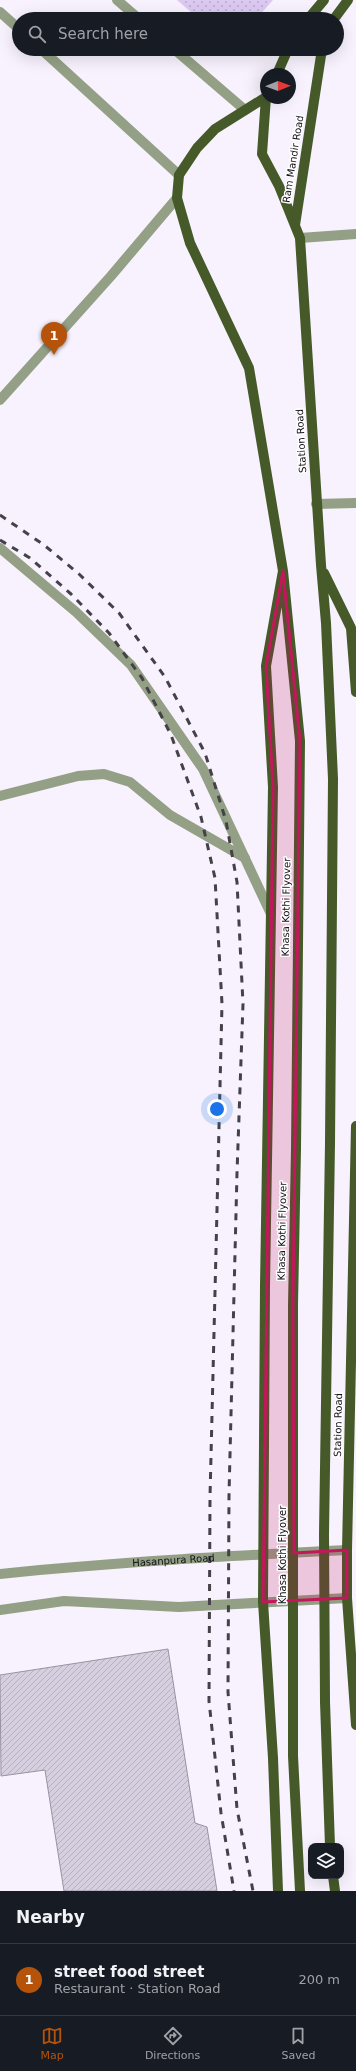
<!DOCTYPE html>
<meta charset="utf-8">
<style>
body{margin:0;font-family:"DejaVu Sans",sans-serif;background:#20242c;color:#f1f3f6}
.controls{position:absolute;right:12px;bottom:12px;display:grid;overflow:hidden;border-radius:8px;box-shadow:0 4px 16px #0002}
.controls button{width:36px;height:36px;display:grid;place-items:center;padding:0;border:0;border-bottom:1px solid #363941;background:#171b24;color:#f1f3f6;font:20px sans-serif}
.compass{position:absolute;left:260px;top:68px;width:36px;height:36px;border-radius:50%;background:#171b24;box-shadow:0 4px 16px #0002;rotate:89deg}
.you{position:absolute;left:217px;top:1109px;width:14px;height:14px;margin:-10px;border:3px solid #fff;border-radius:50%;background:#1a73e8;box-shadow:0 0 0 6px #1a73e833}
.badge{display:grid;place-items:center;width:26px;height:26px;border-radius:50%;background:#b45309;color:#fff;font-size:13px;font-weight:700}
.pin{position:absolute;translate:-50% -33px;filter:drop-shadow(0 1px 2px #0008)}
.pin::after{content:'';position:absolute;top:21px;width:14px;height:12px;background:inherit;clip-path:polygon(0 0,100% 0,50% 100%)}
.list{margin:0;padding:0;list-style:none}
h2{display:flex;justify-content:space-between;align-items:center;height:52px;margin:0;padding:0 16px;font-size:17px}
h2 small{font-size:13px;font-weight:400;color:#9ea1a6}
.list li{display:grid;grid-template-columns:26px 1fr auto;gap:12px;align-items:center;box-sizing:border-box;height:72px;padding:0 16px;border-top:1px solid #363941}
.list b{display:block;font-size:15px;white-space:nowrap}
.list p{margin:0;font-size:13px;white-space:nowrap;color:#9ea1a6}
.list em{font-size:13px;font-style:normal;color:#9ea1a6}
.icon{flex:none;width:22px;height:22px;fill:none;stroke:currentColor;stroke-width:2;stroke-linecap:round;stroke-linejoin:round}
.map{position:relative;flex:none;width:356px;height:1891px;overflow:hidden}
.search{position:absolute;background:#171b24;box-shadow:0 4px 16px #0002;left:12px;right:12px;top:12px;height:44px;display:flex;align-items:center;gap:10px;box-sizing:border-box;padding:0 14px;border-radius:22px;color:#9ea1a6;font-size:15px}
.sheet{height:124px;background:#171b24}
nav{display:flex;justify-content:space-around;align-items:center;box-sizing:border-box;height:56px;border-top:1px solid #363941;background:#171b24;font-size:11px;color:#9ea1a6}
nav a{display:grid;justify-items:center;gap:2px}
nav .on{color:#b45309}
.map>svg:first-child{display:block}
</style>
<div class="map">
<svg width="356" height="1891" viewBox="0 0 356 1891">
<defs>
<pattern id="park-dots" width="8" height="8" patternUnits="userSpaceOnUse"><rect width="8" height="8" fill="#dbc9f1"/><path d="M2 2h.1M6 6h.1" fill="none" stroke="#bbabce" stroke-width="1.8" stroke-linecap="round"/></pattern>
<pattern id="building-hatch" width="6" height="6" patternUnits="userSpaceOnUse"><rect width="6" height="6" fill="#d6cfe0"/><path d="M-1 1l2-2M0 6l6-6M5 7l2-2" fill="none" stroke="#b7b1bf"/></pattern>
</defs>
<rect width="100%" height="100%" fill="#f7f2fd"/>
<path fill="url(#park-dots)" d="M177,0H273L256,19H199Z"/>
<path fill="url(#building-hatch)" stroke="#9892a1" d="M168,1649L195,1823L207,1827L217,1891H64L45,1770L1,1776L0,1675Z"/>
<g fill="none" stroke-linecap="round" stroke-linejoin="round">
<path stroke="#93a085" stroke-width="10" d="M117,0L139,19
M0,12L19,29
M41,49L179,175
M174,49L245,110
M0,796L78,776L104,774L130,782L170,815L245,858"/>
<path stroke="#93a085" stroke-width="10" d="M300,238L356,234
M316,504L356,503
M0,548L76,612L131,665L203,769L271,914"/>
<g stroke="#93a085" stroke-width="10">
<path d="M0,400L111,276L177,198"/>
<path id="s1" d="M0,1574C115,1562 231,1556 347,1550"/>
<path d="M0,1610L64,1601L179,1607L347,1598"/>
</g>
<path stroke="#455929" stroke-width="10" d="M308,19L324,0
M334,19L348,0
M277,74L288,49
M266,97L215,129L197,148L179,175L177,198L190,243L249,368L283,571L300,741L296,1149
M266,97L262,154L279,186L300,238L321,565L326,623L333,779L330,1143
M295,225L322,49
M324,573L351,628L356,692
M356,1126L347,1550V1598L356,1725
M333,1876L335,1891
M278,1891L273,1758L263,1602L265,1286L273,787L266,666L283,571"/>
<path stroke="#444148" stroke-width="3" stroke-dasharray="7 7" stroke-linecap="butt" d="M0,515L44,545L79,574L119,613L165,677L205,753L226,821L237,882L243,1004L237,1173L229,1495L228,1692L237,1809L253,1891
M0,540L30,558L71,594L109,633L142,678L171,735L201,817L215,878L222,1004L210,1497L209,1701L221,1813L234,1891"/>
<path stroke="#455929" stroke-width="10" d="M296,1149L293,1305V1756L300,1891
M330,1846L325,1702L324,1534L330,1143"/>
</g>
<path fill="#c2185b" fill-opacity="0.2" stroke="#c2185b" stroke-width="3" stroke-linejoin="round" d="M283,571L300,741L293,1305L294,1553L347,1550V1598L263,1602L273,787L266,666Z"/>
<g text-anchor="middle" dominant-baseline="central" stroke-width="3" stroke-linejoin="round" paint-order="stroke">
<g font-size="10" fill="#100e14" stroke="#fff">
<text transform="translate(293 159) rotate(-81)">Ram Mandir Road</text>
<text transform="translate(301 441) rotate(-93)">Station Road</text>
<text transform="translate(286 907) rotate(-89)">Khasa Kothi Flyover</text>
<text transform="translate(282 1231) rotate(-89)">Khasa Kothi Flyover</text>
<text transform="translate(338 1425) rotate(-89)">Station Road</text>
<text transform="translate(282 1555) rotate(-90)">Khasa Kothi Flyover</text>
<text stroke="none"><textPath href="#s1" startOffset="174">Hasanpura Road</textPath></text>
</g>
</g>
</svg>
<div class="controls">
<button><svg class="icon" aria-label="layers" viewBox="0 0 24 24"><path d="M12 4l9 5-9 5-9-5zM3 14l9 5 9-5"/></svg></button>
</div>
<svg class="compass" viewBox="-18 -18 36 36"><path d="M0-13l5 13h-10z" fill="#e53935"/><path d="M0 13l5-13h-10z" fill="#9ea1a6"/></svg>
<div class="you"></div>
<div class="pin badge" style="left:54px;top:355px">1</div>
<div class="search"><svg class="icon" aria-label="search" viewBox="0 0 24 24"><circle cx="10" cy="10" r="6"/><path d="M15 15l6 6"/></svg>Search here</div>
</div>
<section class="sheet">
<h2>Nearby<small></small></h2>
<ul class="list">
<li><span class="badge">1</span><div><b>street food street</b><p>Restaurant · Station Road</p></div><em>200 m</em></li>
</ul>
</section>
<nav>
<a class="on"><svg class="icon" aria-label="map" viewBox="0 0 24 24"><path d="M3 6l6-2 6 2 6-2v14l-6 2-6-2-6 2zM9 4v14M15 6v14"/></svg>Map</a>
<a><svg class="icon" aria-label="directions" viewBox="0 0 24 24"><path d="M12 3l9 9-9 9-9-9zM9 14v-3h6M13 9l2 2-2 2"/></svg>Directions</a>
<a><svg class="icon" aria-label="saved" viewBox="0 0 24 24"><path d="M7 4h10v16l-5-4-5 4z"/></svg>Saved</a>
</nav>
